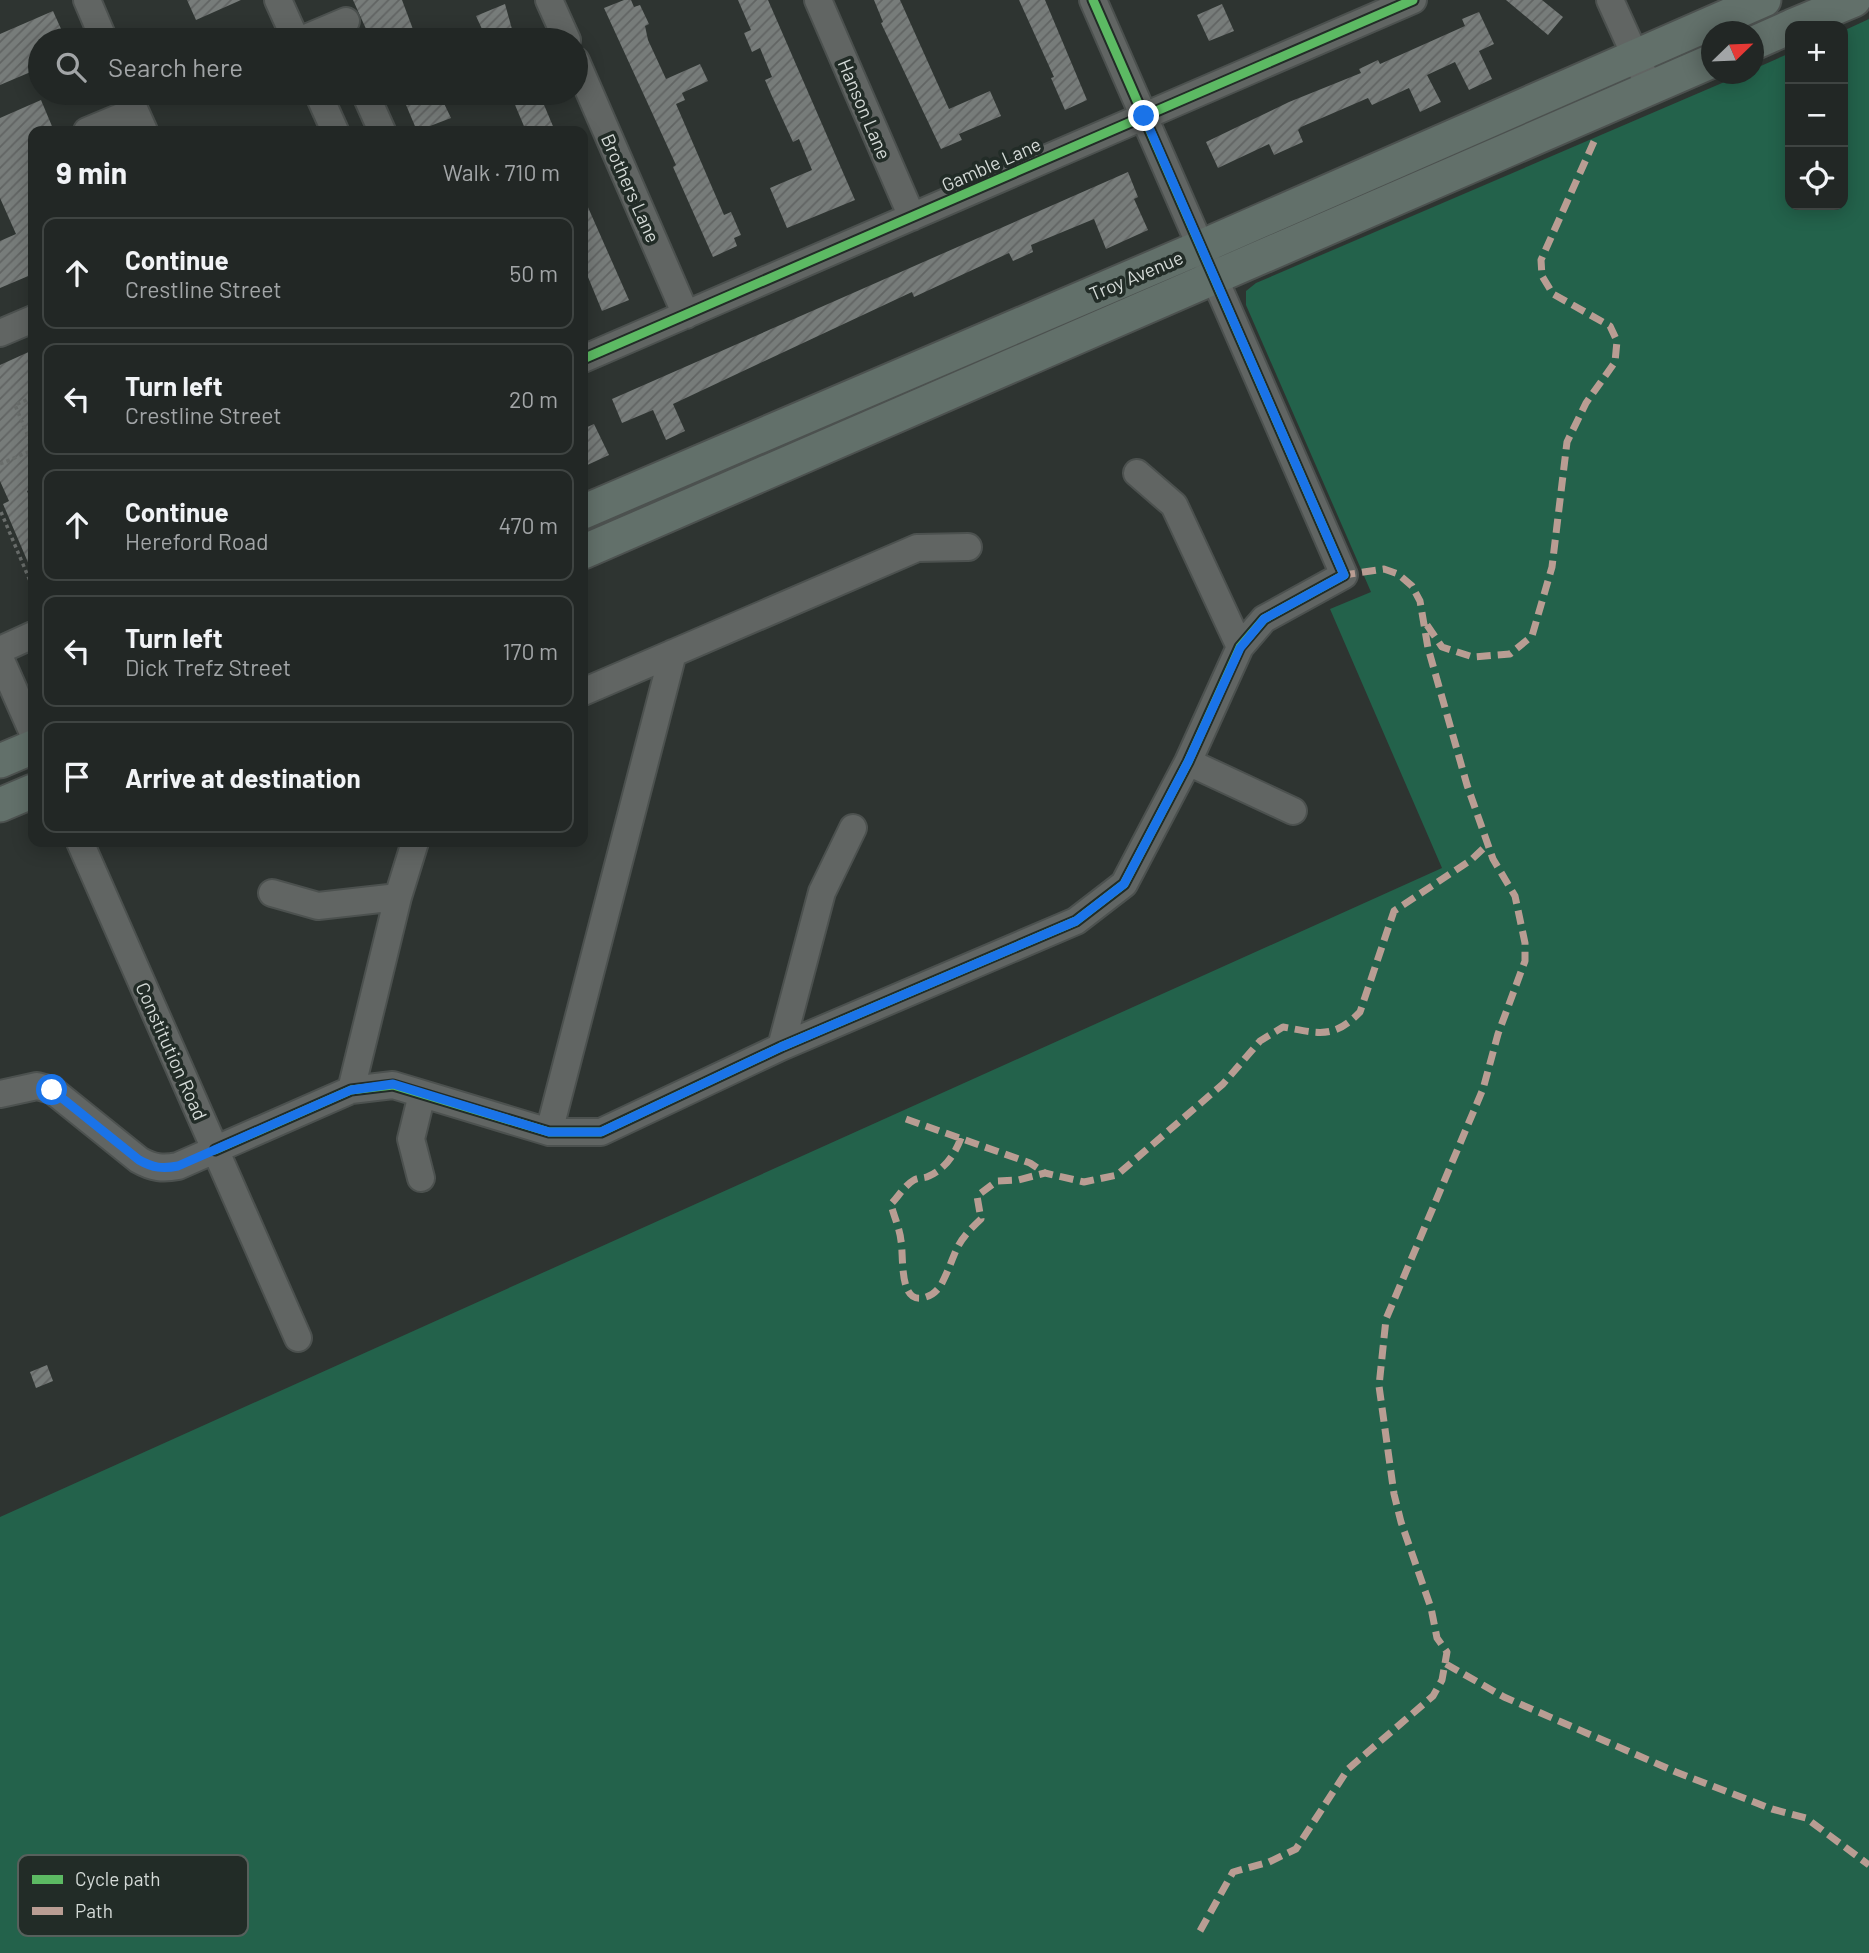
<!DOCTYPE html>
<meta charset="utf-8">
<style>
body{margin:0;font-family:Barlow,sans-serif;background:#2a2f2d;color:#f1f3f6}
.controls{position:absolute;right:21px;top:21px;display:grid;overflow:hidden;border-radius:14px;box-shadow:0 4px 18px #0003}
.controls button{width:63px;height:63px;display:grid;place-items:center;padding:0;border:0;border-bottom:2px solid #3f4442;background:#222725;color:#f1f3f6;font:35px sans-serif}
.compass{position:absolute;left:1701px;top:21px;width:63px;height:63px;border-radius:50%;background:#222725;box-shadow:0 4px 18px #0003;rotate:67deg}
.stop{position:absolute;width:21px;height:21px;margin:-16px;border:5px solid #1a73e8;border-radius:50%;background:#fff}
.stop.end{background:#1a73e8;border-color:#fff;box-shadow:0 2px 7px #0008}
.list{margin:0;padding:0;list-style:none}
h2{display:flex;justify-content:space-between;align-items:center;height:91px;margin:0;padding:0 28px;font-size:30px}
h2 small{font-size:23px;font-weight:400;color:#a2a5a7}
.list li{display:grid;grid-template-columns:46px 1fr auto;gap:21px;align-items:center;box-sizing:border-box;height:112px;margin:0 14px 14px;padding:0 14px;border:2px solid #3f4442;border-radius:14px}
.list b{display:block;font-size:26px;white-space:nowrap}
.list p{margin:0;font-size:23px;white-space:nowrap;color:#a2a5a7}
.list em{font-size:23px;font-style:normal;color:#a2a5a7}
.icon{flex:none;width:38px;height:38px;fill:none;stroke:currentColor;stroke-width:2;stroke-linecap:round;stroke-linejoin:round}
.map{position:relative;flex:none;width:1869px;height:1953px;overflow:hidden}
.search{position:absolute;background:#222725;box-shadow:0 4px 18px #0003;left:28px;top:28px;width:560px;height:77px;display:flex;align-items:center;gap:18px;box-sizing:border-box;padding:0 24px;border-radius:38px;color:#a2a5a7;font-size:26px}
.panel{position:absolute;background:#222725;box-shadow:0 4px 18px #0003;left:28px;top:126px;width:560px;height:721px;border-radius:14px}
.map>svg:first-child{display:block}
</style>
<div class="map">
<svg width="1869" height="1953" viewBox="0 0 1869 1953">
<defs>
<pattern id="building-hatch" width="6" height="6" patternUnits="userSpaceOnUse" patternTransform="scale(1.75)"><rect width="6" height="6" fill="#777c7a"/><path d="M-1 1l2-2M0 6l6-6M5 7l2-2" fill="none" stroke="#616463"/></pattern>
</defs>
<rect width="100%" height="100%" fill="#2e3431"/>
<path fill="#23624b" d="M1869,19V1953H0V1517L1442,868L1330,609L1371,592L1246,305V291L1256,283L1743,74H1754V69L1790,53V205H1843V31Z"/>
<path fill="url(#building-hatch)" d="M187,0H241L196,20Z
M353,0H402L417,40H371Z
M624,0H631L634,7L640,5L649,24L645,26L648,40L666,79L700,64L708,81L682,93L685,100L676,104L724,215L731,212L741,235L734,238L737,246L713,257L673,167L676,165L604,8Z
M738,0H768L855,200L787,228L770,188L812,170L799,139L793,142L771,94L765,80L772,77L760,48L752,52L744,33L751,30Z
M874,0H900L949,109L990,91L1001,116L959,134L962,140L941,149L881,23L883,22Z
M1019,0H1045L1087,100L1065,110L1051,78L1054,77Z
M1506,0H1542L1563,17L1548,35Z
M505,4L515,40H487L476,16Z
M1222,4L1234,31L1209,41L1197,15Z
M53,11L66,40H40V68L0,85V34Z
M1479,12L1494,44L1479,51L1492,79L1469,90L1455,62L1427,75L1441,102L1420,112L1409,88L1372,105L1368,98L1301,127L1298,130L1303,142L1274,155L1269,144L1218,168L1206,142L1289,102L1361,73L1359,69L1378,60L1380,64L1465,26L1462,19Z
M401,93H439L451,118L417,131Z
M510,93H539L555,131H526Z
M41,100L54,131H33V274L0,288V241L16,234L0,198V118Z
M1128,172L1138,197L1134,199L1148,230L1106,249L1094,219L1031,245L1033,252L1013,261L1009,253L914,297L912,292L673,404L685,431L666,440L653,410L622,423L612,399Z
M583,196L629,300L602,311L583,265Z
M33,350V488L27,491L33,506V574L3,504L9,501L0,481V365Z
M594,424L609,455L583,467V429Z
M47,1365L53,1381L36,1388L30,1372Z"/>
<g fill="none" stroke-linecap="round" stroke-linejoin="round">
<g stroke="#4c514f" stroke-width="30">
<path id="minor" d="M87,0L104,40
M278,0L296,40
M549,0L567,40
M818,0L912,217
M1610,0L1643,73
M301,40L346,21
M576,61L686,315
M127,93L144,131
M318,93L335,131
M365,93L382,131
M87,131L135,111
M0,333L33,319
M583,359L1413,0
M1137,473L1174,505L1240,647
M0,650L33,635
M0,658L33,733
M583,692L917,548L968,547
M1188,762L1293,811
M80,842L298,1338
M272,893L318,906L398,897
M781,1047L822,892L853,828
M351,1090L398,897L415,842
M0,1094L37,1086L52,1090L139,1160C153,1168 163,1169 178,1166L351,1090L393,1085L549,1132H601L781,1047L1076,921L1124,884L1188,762L1240,647L1264,619L1344,575L1093,0
M549,1132L673,653
M421,1178L411,1139L422,1094"/>
</g>
<g stroke="#4c514f" stroke-width="37">
<path id="major" d="M1792,26L1854,0
M1754,43L1790,27
M583,512L1201,247L1764,0
M583,552L1712,61
M0,761L33,747
M0,805L33,791"/>
</g>
<path stroke="#696d6b" stroke-width="3.5" stroke-dasharray="3.5 3.5" stroke-linecap="butt" d="M33,397L15,405L33,448
M0,464L33,450
M1,512L33,588"/>
<use href="#minor" stroke="#616563" stroke-width="26"/>
<use href="#major" stroke="#62706a" stroke-width="33"/>
<path stroke="#b99d93" stroke-width="7" stroke-dasharray="14 7" stroke-linecap="butt" d="M1427,625L1442,647L1473,657L1510,654L1532,636L1552,567L1567,442L1586,403L1615,362L1617,341L1610,326L1553,294L1542,276L1541,260L1596,137
M906,1119L1030,1163L1045,1173
M961,1138C955,1154 945,1169 929,1176C924,1179 919,1177 914,1180C905,1185 898,1197 891,1204C894,1217 900,1229 901,1241C904,1256 898,1307 926,1297C933,1295 939,1289 942,1283C958,1251 952,1246 981,1219L977,1196L997,1181L1018,1180L1045,1173L1084,1182L1117,1175L1223,1084L1260,1041L1283,1027C1318,1033 1333,1040 1360,1012L1394,911L1471,860L1487,845
M1446,1664L1504,1697L1676,1772L1772,1809L1806,1818L1869,1865
M1200,1931L1233,1872L1269,1862L1296,1849L1348,1769L1433,1696L1442,1680L1447,1652L1437,1638L1431,1608L1401,1522L1394,1494L1379,1386L1386,1319L1483,1089L1498,1034L1525,961V943L1515,896L1493,859L1467,785L1428,648L1420,601L1412,586L1398,574L1384,569L1344,575"/>
<g stroke="#222c27" stroke-width="13">
<path id="cycleway" d="M583,359L1413,0
M215,1150L351,1090L393,1085L549,1132H601L781,1047L1076,921L1124,884L1188,762L1240,647L1264,619L1344,575L1093,0"/>
</g>
<use href="#cycleway" stroke="#5cba63" stroke-width="9"/>
</g>
<g fill="none" stroke-linecap="round" stroke-linejoin="round">
<path stroke="#1a73e8" stroke-width="9" d="M52,1090L139,1160C153,1168 163,1169 178,1166L351,1090L393,1084L549,1132H601L781,1047L1076,921L1124,884L1188,762L1240,648L1264,619L1344,575L1144,116"/>
</g>
<g text-anchor="middle" dominant-baseline="central" stroke-width="7" stroke-linejoin="round" paint-order="stroke">
<g font-size="19" fill="#d4dad7" stroke="#222c27">
<text transform="translate(865 109) rotate(67)">Hanson Lane</text>
<text transform="translate(991 164) rotate(-24)">Gamble Lane</text>
<text transform="translate(631 188) rotate(66)">Brothers Lane</text>
<text transform="translate(1136 275) rotate(-23)">Troy Avenue</text>
<text transform="translate(172 1051) rotate(66)">Constitution Road</text>
</g>
</g>
<rect x="18" y="1855" width="230" height="81" rx="10" fill="#222c27" stroke="#57605c" stroke-width="2"/>
<rect x="32" y="1875" width="31" height="9" fill="#5cba63"/>
<rect x="32" y="1907" width="31" height="8" fill="#b99d93"/>
<g font-size="19" fill="#d4dad7">
<text x="75" y="1886">Cycle path</text>
<text x="75" y="1918">Path</text>
</g>
</svg>
<div class="controls">
<button>+</button>
<button>−</button>
<button><svg class="icon" aria-label="locate" viewBox="0 0 24 24"><circle cx="12" cy="12" r="6"/><path d="M12 2v4M12 18v4M2 12h4M18 12h4"/></svg></button>
</div>
<svg class="compass" viewBox="-18 -18 36 36"><path d="M0-13l5 13h-10z" fill="#e53935"/><path d="M0 13l5-13h-10z" fill="#a2a5a7"/></svg>
<div class="stop" style="left:52px;top:1090px"></div>
<div class="stop end" style="left:1144px;top:116px"></div>
<div class="search"><svg class="icon" aria-label="search" viewBox="0 0 24 24"><circle cx="10" cy="10" r="6"/><path d="M15 15l6 6"/></svg>Search here</div>
<section class="panel">
<h2>9 min<small>Walk · 710 m</small></h2>
<ul class="list">
<li><svg class="icon" aria-label="ahead" viewBox="0 0 24 24"><path d="M12 20V5M6 11l6-6 6 6"/></svg><div><b>Continue</b><p>Crestline Street</p></div><em>50 m</em></li>
<li><svg class="icon" aria-label="left" viewBox="0 0 24 24"><path d="M17 20v-9H6M10 6l-5 5 5 5"/></svg><div><b>Turn left</b><p>Crestline Street</p></div><em>20 m</em></li>
<li><svg class="icon" aria-label="ahead" viewBox="0 0 24 24"><path d="M12 20V5M6 11l6-6 6 6"/></svg><div><b>Continue</b><p>Hereford Road</p></div><em>470 m</em></li>
<li><svg class="icon" aria-label="left" viewBox="0 0 24 24"><path d="M17 20v-9H6M10 6l-5 5 5 5"/></svg><div><b>Turn left</b><p>Dick Trefz Street</p></div><em>170 m</em></li>
<li><svg class="icon" aria-label="arrive" viewBox="0 0 24 24"><path d="M6 21V4h12l-3 4 3 4H6"/></svg><div><b>Arrive at destination</b></div></li>
</ul>
</section>
</div>
